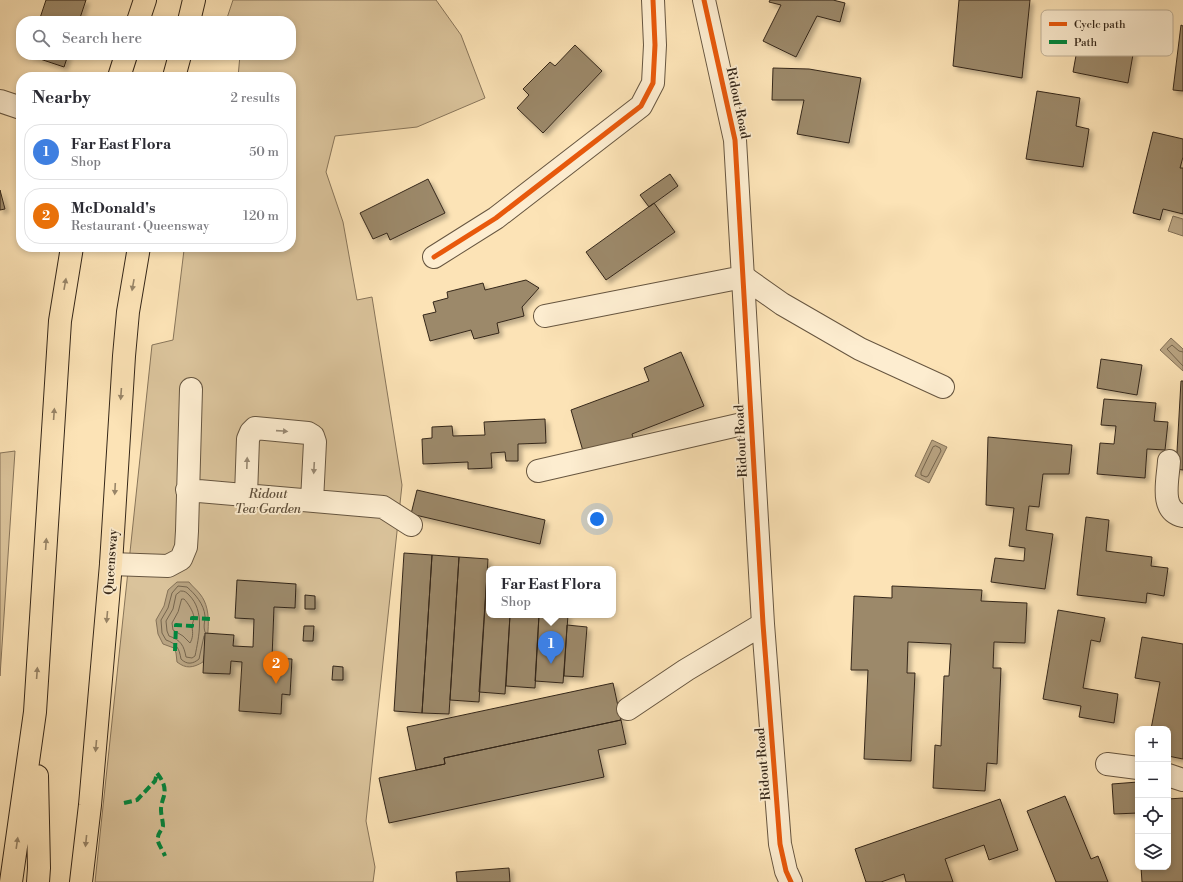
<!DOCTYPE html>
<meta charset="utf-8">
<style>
body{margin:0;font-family:"Libre Bodoni",serif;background:#f2f2f3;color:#2b2b33}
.controls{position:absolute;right:12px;bottom:12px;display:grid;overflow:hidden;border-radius:8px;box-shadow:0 2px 6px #0003}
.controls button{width:36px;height:36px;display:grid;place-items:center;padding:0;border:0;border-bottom:1px solid #e1e1e2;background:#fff;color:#2b2b33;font:20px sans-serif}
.you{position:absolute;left:597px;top:519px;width:14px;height:14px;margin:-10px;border:3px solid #fff;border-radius:50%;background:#1a73e8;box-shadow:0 0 0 6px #1a73e833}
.badge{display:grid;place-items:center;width:26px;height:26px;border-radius:50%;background:#8f2418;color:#fff;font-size:13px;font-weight:700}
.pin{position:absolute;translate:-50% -33px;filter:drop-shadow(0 1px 2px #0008)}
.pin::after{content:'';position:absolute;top:21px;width:14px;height:12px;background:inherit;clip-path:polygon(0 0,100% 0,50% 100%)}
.popup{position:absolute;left:486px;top:566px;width:130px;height:52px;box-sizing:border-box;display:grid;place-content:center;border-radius:8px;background:#fff;filter:drop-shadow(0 1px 3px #0005);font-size:13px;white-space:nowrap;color:#7c7c81}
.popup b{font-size:15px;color:#2b2b33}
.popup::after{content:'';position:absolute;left:50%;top:100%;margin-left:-8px;border:8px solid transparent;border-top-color:#fff}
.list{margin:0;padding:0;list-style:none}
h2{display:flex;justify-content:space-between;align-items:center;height:52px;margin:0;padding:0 16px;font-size:17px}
h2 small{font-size:13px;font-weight:400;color:#7c7c81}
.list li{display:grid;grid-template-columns:26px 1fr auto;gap:12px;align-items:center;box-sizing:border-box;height:56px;margin:0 8px 8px;padding:0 8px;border:1px solid #e1e1e2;border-radius:16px}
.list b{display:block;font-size:15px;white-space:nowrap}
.list p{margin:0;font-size:13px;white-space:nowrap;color:#7c7c81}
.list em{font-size:13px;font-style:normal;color:#7c7c81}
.icon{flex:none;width:22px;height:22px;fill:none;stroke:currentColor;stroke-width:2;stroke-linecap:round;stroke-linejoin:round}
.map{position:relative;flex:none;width:1183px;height:882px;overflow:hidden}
.search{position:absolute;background:#fff;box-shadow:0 2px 6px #0003;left:16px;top:16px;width:280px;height:44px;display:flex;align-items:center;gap:10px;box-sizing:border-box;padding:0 14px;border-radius:16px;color:#7c7c81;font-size:15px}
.panel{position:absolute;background:#fff;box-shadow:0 2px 6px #0003;left:16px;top:72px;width:280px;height:180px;border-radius:16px}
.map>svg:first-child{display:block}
</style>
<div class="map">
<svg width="1183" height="882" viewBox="0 0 1183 882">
<defs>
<filter id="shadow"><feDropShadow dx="3.5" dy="3.5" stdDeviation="2" flood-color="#0004"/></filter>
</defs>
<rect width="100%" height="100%" fill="#fce3b6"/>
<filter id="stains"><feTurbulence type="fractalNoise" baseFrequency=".005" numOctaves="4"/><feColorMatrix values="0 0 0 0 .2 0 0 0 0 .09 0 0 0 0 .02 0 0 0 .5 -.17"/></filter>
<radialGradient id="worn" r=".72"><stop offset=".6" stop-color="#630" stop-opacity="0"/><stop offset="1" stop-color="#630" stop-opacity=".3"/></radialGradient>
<path fill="#dac39b" stroke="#88755a" d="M233,0H436L461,35L485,98L417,127L335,136L326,172L343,222L357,300L372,297L402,485L366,821L375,867L373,882H95L152,345L173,340L184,250L199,251L200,247H291V77H238L240,55H291V21H226Z
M15,451L0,676V453Z"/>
<path fill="#b8a381" stroke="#847157" d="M1173,216L1183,219V236L1168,231Z
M1171,338L1183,349V371L1160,350Z
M932,440L947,447L929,483L915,476Z
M177,582H189C192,586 197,590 200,594C214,611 207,641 203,662C193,668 186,669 177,662L176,653L174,648L163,644L158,634L156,620L164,606L168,590Z"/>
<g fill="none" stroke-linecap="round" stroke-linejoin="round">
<path stroke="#76654d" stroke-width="1" d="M1183,352L1179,351L1172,345L1167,349L1183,366
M936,446L940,448L941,451L928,476L926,477L921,475V472L933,447Z
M181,591C185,591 186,592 189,595C205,611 199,636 195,656L192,658L186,657C184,646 181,640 169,636L167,631L166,621L173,609L176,595Z
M182,599H184C188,603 193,611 194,617C194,620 192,624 192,627C193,633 193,638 190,643L183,636L173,630L172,623L178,612Z
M204,636L199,659C193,664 187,665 181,659C179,648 177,644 166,640L162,633L161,620L168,608L172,593L178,586L187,587C195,594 204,604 205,616C205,622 203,626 205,632"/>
</g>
<path fill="#9c896b" stroke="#352719" filter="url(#shadow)" d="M46,0H86L79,21H39Z
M770,0H833L845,3L840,22L817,16L796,57L763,41L781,5L769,2Z
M959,0H1030L1022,78L953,66Z
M1103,13L1139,20L1128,83L1073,72L1079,39L1098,42Z
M1181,25L1183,26V91L1173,90Z
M575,45L602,71L543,133L517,108L529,95L523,89L550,62L555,66Z
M28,55H68L64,67Z
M773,68L809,69L861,78L849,143L797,134L804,100H772Z
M1037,91L1080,98L1076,126L1089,129L1083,167L1026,159Z
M1153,132L1183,139V157L1180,168H1183V214L1163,209L1160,220L1133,213Z
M670,174L678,186L649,207L640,195Z
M428,179L445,213L390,240L387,233L373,239L360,213Z
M0,190L5,209L0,210Z
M654,203L675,232L606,280L586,252Z
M526,280L539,288L522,307L524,316L497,323L499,333L474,339L471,330L430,341L423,315L436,312L433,302L448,298L447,292L483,283L485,290Z
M681,352L704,406L632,434L634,441L583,451L571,410L649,381L644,368Z
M1101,359L1142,365L1137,395L1097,388Z
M1181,381H1183V470L1176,469Z
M1104,399L1156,403L1154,421L1168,422L1165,450L1147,449L1145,478L1097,474L1100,443L1114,444L1116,426L1101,425Z
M545,419L546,443L518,444V461H506L505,452L491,453L492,468L468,469V462L423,464L422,439L432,438V427L452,426L453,436L485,435L484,422Z
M988,437L1072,445L1069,474H1043L1039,507L1029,506L1026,530L1053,534L1045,589L991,582L995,558L1024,561L1025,548L1009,546L1014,508L986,505Z
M417,490L545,520L540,544L411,514Z
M1086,517L1109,520L1106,551L1152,557L1151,566L1168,568L1164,596L1147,593L1146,603L1077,595Z
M404,553L432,555L422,713L394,711Z
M432,555L459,557L449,714L422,713Z
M459,557L488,559L479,702L450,700Z
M487,574H489V615H510L505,694L479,692Z
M237,580L296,584L295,608L274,607L272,658L292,659L290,695L282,694L281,714L239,711L242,662L231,661L230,674L203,673L205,633L234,635L233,646L253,647L254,619L235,618Z
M892,586L982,590L981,601L1027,603L1025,643L994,642L993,668H1001L997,764L987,763L985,791L933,788L935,745L941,746L944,676H949L951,644L908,642L907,673H915L911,761L864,759L868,670H851L854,596L892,598Z
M305,595L315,596V609H305Z
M1058,610L1105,618L1100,642L1091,640L1083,688L1118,694L1114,723L1079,717L1081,706L1043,699Z
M510,615H539L535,688L506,686Z
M539,615H568L563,683L535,681Z
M567,625L587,627L583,677L564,676Z
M304,626H314L313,641H303Z
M1142,637L1183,644V759L1168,756V729H1151L1160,682L1135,678Z
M333,666L343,667V680H332Z
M613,683L621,720L444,758L445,764L416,770L407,727Z
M621,720L626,744L598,750L604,777L389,823L379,778L445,764L444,758Z
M1138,782V813L1114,814L1112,784Z
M1065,796L1091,859L1098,856L1108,882H1056L1027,811Z
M1183,798V882H1142L1141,867H1168V799Z
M1000,799L1018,850L989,860L984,845L945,859L953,882H906L904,874L881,882H866L855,849Z
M509,868L510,882H457L456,872Z"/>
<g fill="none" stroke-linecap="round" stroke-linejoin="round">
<g stroke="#675640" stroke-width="24">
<path id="minor" d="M704,0L735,140L763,624L780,844L786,871L791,882
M0,101L21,108
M434,257L496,218L641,106L653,83L655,45L653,0
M743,275L748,280L782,304L860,349L943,387
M545,316L743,277
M1169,461C1168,480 1159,511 1183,516
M538,471L751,422
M187,490L383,507L411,525
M246,495L248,439L251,432L255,428L308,433L313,436L315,442L312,501
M111,564L168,566L181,559L186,547L187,531L191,389
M628,709L686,670L763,624
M1107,764L1138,768
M1168,775L1183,780"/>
</g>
<g stroke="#352719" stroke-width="24">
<path id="highway" d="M138,21L145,0
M189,21L194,0
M119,77L126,55
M174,77L180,55
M37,776L39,868L38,882
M11,882L35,712L60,321L72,247
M81,882L90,805L111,564L124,356L128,312L139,247"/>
</g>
<use href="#minor" stroke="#fdedd0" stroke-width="22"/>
<use href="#highway" stroke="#fce3b6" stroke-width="22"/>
<path stroke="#00873e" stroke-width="4" stroke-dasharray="8 4" stroke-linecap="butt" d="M175,651L176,625L192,626V618L212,619
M124,803L137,800L155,781L157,773C163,781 167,788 163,799C162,803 161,805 161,810C161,815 163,821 163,826C162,830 158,833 158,837C156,842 163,850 165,856"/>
<g stroke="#fdedd0" stroke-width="8">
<path id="cycleway" d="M704,0L735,140L763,624L780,844L786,871L791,882
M434,257L496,218L641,106L653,83L655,45L653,0"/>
</g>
<use href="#cycleway" stroke="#e8590c" stroke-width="5"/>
</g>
<defs><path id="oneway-solid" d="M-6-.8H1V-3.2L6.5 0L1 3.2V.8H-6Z"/></defs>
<g fill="#988568">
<use href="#oneway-solid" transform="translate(65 284) rotate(-80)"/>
<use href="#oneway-solid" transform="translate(133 285) rotate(100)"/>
<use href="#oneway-solid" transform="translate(121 394) rotate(94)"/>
<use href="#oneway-solid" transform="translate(54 414) rotate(-86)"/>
<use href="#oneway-solid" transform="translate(115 489) rotate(93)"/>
<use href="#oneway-solid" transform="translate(46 544) rotate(-86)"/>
<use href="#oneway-solid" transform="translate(107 617) rotate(95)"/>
<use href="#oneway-solid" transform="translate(37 673) rotate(-86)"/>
<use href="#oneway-solid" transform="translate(96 746) rotate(95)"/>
<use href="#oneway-solid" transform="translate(86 841) rotate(96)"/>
<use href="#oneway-solid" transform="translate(17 843) rotate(-82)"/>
</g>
<g fill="#998a74">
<use href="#oneway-solid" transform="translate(282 431) rotate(4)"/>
<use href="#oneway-solid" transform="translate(247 463) rotate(-88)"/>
<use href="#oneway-solid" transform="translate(314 468) rotate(93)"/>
</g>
<g text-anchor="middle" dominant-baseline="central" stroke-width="3.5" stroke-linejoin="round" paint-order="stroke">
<g font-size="13" fill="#352719" stroke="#fdedd0">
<text transform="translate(738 103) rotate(78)">Ridout Road</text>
<text transform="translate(741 441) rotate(-93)">Ridout Road</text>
<text transform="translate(111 562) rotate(-86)">Queensway</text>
<text transform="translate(763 764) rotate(-95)">Ridout Road</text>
</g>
<g font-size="13" font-style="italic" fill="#5e4e3a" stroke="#fdedd0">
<text x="268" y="494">Ridout<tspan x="268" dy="15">Tea Garden</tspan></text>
</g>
</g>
<rect x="1041" y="10" width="132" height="46" rx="6" fill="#fdedd0" stroke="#c1b299" stroke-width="1"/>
<rect x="1049" y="22" width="18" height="4" fill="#e8590c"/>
<rect x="1049" y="40" width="18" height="4" fill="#00873e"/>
<g font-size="11" fill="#352719">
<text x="1074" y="28">Cycle path</text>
<text x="1074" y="46">Path</text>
</g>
<rect width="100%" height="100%" filter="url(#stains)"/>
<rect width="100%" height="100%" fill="url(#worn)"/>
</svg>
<div class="controls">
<button>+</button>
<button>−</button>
<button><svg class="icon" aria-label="locate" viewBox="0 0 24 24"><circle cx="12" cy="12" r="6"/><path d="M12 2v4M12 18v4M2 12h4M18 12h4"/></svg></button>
<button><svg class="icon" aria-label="layers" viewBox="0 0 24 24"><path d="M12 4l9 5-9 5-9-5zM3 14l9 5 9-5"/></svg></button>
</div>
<div class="you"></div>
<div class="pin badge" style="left:551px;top:664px;background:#3f7fe0">1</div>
<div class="popup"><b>Far East Flora</b>Shop</div>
<div class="pin badge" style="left:276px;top:684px;background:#e8710a">2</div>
<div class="search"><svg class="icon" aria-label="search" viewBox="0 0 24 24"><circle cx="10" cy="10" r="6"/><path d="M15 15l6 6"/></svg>Search here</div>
<section class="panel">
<h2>Nearby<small>2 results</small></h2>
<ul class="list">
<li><span class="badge" style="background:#3f7fe0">1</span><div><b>Far East Flora</b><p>Shop</p></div><em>50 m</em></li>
<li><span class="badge" style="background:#e8710a">2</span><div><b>McDonald's</b><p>Restaurant · Queensway</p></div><em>120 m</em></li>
</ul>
</section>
</div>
